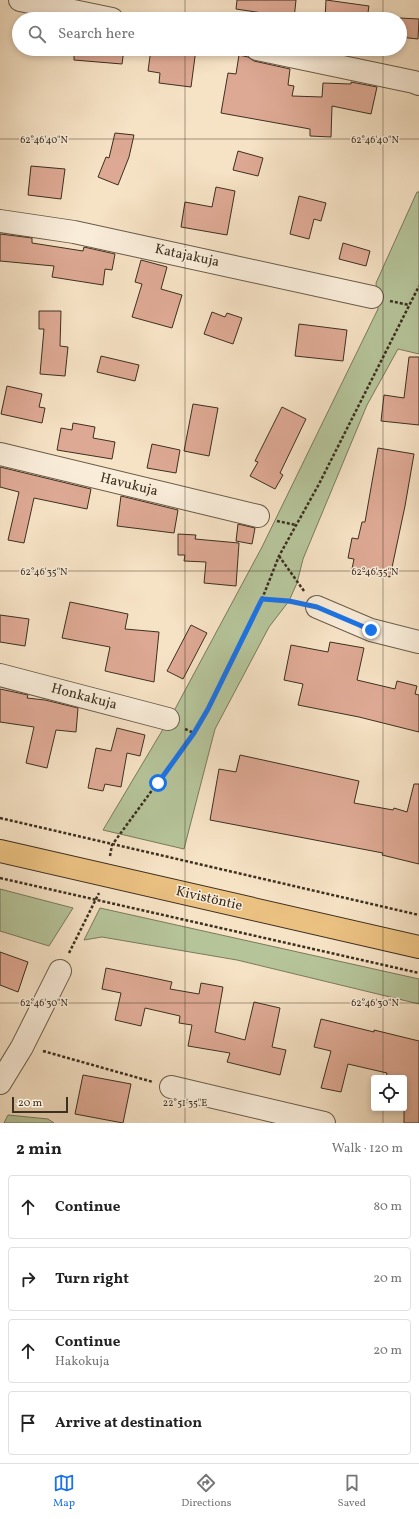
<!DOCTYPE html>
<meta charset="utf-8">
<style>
body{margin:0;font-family:Vollkorn,serif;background:#f2f2f2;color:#222}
.controls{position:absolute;right:12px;bottom:12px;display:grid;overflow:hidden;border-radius:4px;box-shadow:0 2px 6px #0003}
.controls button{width:36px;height:36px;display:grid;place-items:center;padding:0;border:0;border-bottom:1px solid #e0e0e0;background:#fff;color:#222;font:20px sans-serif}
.scale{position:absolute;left:12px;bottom:10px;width:56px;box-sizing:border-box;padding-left:4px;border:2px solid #3c3020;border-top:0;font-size:11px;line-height:14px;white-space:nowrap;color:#3c3020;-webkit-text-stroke:3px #f9ecd9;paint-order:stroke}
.stop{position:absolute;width:12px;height:12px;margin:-9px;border:3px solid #1a73e8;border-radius:50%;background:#fff}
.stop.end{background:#1a73e8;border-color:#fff;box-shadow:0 1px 4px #0008}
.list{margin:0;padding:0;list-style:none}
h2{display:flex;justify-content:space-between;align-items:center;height:52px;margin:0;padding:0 16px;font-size:17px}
h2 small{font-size:13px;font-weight:400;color:#767676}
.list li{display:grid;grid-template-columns:26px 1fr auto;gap:12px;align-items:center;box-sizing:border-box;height:64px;margin:0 8px 8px;padding:0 8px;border:1px solid #e0e0e0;border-radius:4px}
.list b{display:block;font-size:15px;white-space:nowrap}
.list p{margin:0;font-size:13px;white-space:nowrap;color:#767676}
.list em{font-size:13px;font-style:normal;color:#767676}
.icon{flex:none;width:22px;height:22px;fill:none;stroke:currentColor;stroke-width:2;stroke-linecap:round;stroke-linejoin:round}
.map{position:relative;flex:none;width:419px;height:1123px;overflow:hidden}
.search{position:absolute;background:#fff;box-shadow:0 2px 6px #0003;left:12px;right:12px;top:12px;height:44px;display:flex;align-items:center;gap:10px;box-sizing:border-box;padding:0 14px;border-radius:22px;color:#767676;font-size:15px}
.sheet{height:340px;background:#fff}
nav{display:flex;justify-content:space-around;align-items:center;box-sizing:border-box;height:56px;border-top:1px solid #e0e0e0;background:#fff;font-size:11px;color:#767676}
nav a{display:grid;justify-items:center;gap:2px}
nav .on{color:#1a73e8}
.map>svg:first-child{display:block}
</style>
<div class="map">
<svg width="419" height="1123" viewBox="0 0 419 1123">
<rect width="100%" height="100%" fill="#f6e2c5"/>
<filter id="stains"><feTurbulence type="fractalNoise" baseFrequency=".005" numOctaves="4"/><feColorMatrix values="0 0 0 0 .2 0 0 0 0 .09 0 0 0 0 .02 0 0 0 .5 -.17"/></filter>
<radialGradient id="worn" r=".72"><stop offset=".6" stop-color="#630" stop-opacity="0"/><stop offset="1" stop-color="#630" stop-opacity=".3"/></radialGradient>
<path fill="#b6c49a" stroke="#797a5d" d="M417,192H419V354L398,349L367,405L303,559L297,583L289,601L269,627L215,729L184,849L103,830L175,709L262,547L378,309L376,283Z
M0,889L73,908L49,946L0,931Z
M100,908L419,979V1004L237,960L102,937L84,940Z
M8,1115L48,1119L54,1123H4Z"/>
<path fill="#dea994" stroke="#3c3020" d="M237,0H296L294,19H268L269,14L236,9Z
M326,0L369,6L367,19H325Z
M400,18L419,19L418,39L400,37Z
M74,49H124L122,64L74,60Z
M151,49H196L191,87L159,83L160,73L148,71Z
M239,55L248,57L254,61L290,69L288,85L294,86L292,96L322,97L323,83L351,84V82L377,87L371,114L332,106L331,137L310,136V129L221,113L228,73L236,74Z
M115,133L134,135L129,157L118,185L98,177L106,157L109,158Z
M238,151L263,158L258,176L233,170Z
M31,166L65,169L61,199L28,195Z
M216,187L235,191L227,235L181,227L185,202L212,207Z
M299,196L326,203L321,221L314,219L309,239L290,234Z
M0,234L32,238V243L83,251L84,247L115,254L112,270L105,269L103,285L52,277L54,266L0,261Z
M343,243L370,251L366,266L339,259Z
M141,260L167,267L161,289L182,295L172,328L132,317L142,284L135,282Z
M39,311H61L60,346L68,347L65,376L40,374L44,329H39Z
M212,312L225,317L227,313L242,318L233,344L204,334Z
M299,324L347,330L343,361L295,356Z
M101,356L139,365L135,381L97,372Z
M409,357H419V425L381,421L384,395L404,398Z
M7,386L42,394L39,407L45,408L42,423L1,414Z
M193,404L218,408L209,456L184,451Z
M282,407L306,419L280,473L283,475L275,489L250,476L258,462L255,461Z
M73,423L95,427L93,438L115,442L112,459L57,450L61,428L72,430Z
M152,444L180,450L176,473L147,468Z
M378,448L414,454L405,506L390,577L352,569L354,559L348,558L352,538L358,539L362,522H365Z
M0,467L91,489L87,509L34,498L24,543L8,540L19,492L0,487Z
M121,496L178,510L174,533L117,526Z
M238,524L255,528L252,544L236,541Z
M178,534L196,535L195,539L239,543L236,586L204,583L206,562L184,561L185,555H178Z
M70,602L128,614L125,629L159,632L154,682L105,671L110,647L62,638Z
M0,615L29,619L25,646L0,642Z
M191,625L207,633L183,679L167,671Z
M330,642L364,648L357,680L395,689L397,681L417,686L415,694L419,695V732L359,717L298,705L303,684L284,680L291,645L328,652Z
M0,689L28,695L27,698L45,700L78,708L76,732L56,730L47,768L26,763L34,727L0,722Z
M117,728L145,735L140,756L127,753L121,787L105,784L103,791L88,788L96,748L111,751Z
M240,755L359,781L354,803L393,810L394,808L407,812L414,784H419V864L382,855L383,853L210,820L219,769L236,772Z
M0,952L28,962L18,992L0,985Z
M106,968L172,982L170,989L199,994L201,983L223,987L215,1032L245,1040L254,1002L280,1008L272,1047L286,1050L280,1075L227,1062L230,1053L188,1046L192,1025L179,1023L180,1016L145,1008L141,1026L115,1020L121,993L102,989Z
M321,1019L374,1032V1030L419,1041V1123H404V1078H386L387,1073L348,1064L341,1092L321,1088L331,1051L314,1047Z
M83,1075L131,1084L123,1123L75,1114Z"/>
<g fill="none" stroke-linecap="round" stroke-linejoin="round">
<g stroke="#6a5c49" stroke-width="24">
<path id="minor" d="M20,0L112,19
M257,49L414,82L419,84
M0,221L74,232L372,297
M0,454L258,516
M317,607L371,630L419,642
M0,675L168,719
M0,1083L22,1047L60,971
M171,1087L324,1123"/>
</g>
<g stroke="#3c3020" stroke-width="24">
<path id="major" d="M0,851L419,947"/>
</g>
<path stroke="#3c3020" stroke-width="2.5" stroke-dasharray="3 2" stroke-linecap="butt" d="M390,301L409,305
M277,521L296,525
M279,556L304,591
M262,599L298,603
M185,729L194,733
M0,818L419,915
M110,856L112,845L194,733L208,709L262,599L279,556L319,484L419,286
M0,878L419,973
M69,953L99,893
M43,1051L153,1082"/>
<use href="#minor" stroke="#f9ecd9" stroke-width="22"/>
<use href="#major" stroke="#ebc182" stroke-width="22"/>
</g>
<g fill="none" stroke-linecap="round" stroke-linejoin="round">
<path stroke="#1a73e8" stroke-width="5" d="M158,783L194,733L208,709L262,599L289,601L317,607L371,630"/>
</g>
<path fill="none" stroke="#3c3020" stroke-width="1" stroke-opacity="0.45" d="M185,0V19M383,0V19M185,49V1123M383,49V1078M0,139H419M0,571H419M0,1003H419M383,1108V1123"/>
<g text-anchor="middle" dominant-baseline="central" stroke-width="3" stroke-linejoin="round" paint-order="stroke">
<g font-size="14" fill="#3c3020" stroke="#f9ecd9">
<text transform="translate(187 256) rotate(12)">Katajakuja</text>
<text transform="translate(129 485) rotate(14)">Havukuja</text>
<text transform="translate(84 697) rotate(15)">Honkakuja</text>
<text transform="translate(209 899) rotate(13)">Kivistöntie</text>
</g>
</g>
<g font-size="10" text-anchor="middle" fill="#3c3020" stroke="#f9ecd9" stroke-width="3" stroke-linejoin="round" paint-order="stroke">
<text x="44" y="143">62°46'40"N</text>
<text x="375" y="143">62°46'40"N</text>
<text x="44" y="575">62°46'35"N</text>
<text x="375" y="575">62°46'35"N</text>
<text x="44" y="1006">62°46'30"N</text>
<text x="375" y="1006">62°46'30"N</text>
<text x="185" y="1106">22°51'35"E</text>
</g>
<rect width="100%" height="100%" filter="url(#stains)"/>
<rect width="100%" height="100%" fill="url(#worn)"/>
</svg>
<div class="controls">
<button><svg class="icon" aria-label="locate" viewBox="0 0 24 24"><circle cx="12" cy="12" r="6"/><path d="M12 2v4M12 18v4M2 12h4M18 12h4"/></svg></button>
</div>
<div class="scale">20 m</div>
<div class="stop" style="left:158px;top:783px"></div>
<div class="stop end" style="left:371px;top:630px"></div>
<div class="search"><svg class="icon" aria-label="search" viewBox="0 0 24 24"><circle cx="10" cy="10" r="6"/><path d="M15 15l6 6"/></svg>Search here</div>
</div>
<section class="sheet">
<h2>2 min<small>Walk · 120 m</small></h2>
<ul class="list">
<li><svg class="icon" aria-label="ahead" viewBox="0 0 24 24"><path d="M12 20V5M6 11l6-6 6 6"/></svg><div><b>Continue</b></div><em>80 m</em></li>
<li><svg class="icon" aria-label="right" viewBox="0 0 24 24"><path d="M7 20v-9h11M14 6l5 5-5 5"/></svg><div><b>Turn right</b></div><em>20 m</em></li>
<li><svg class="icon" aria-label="ahead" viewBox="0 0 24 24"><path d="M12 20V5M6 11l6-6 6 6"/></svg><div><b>Continue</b><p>Hakokuja</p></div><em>20 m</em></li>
<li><svg class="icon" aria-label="arrive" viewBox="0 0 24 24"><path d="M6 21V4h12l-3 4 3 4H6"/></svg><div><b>Arrive at destination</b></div></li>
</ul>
</section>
<nav>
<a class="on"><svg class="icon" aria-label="map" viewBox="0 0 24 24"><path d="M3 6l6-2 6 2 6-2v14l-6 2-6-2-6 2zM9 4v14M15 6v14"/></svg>Map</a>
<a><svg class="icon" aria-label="directions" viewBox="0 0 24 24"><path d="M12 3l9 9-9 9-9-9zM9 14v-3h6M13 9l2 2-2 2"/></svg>Directions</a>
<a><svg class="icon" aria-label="saved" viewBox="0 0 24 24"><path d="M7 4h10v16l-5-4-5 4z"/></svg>Saved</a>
</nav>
